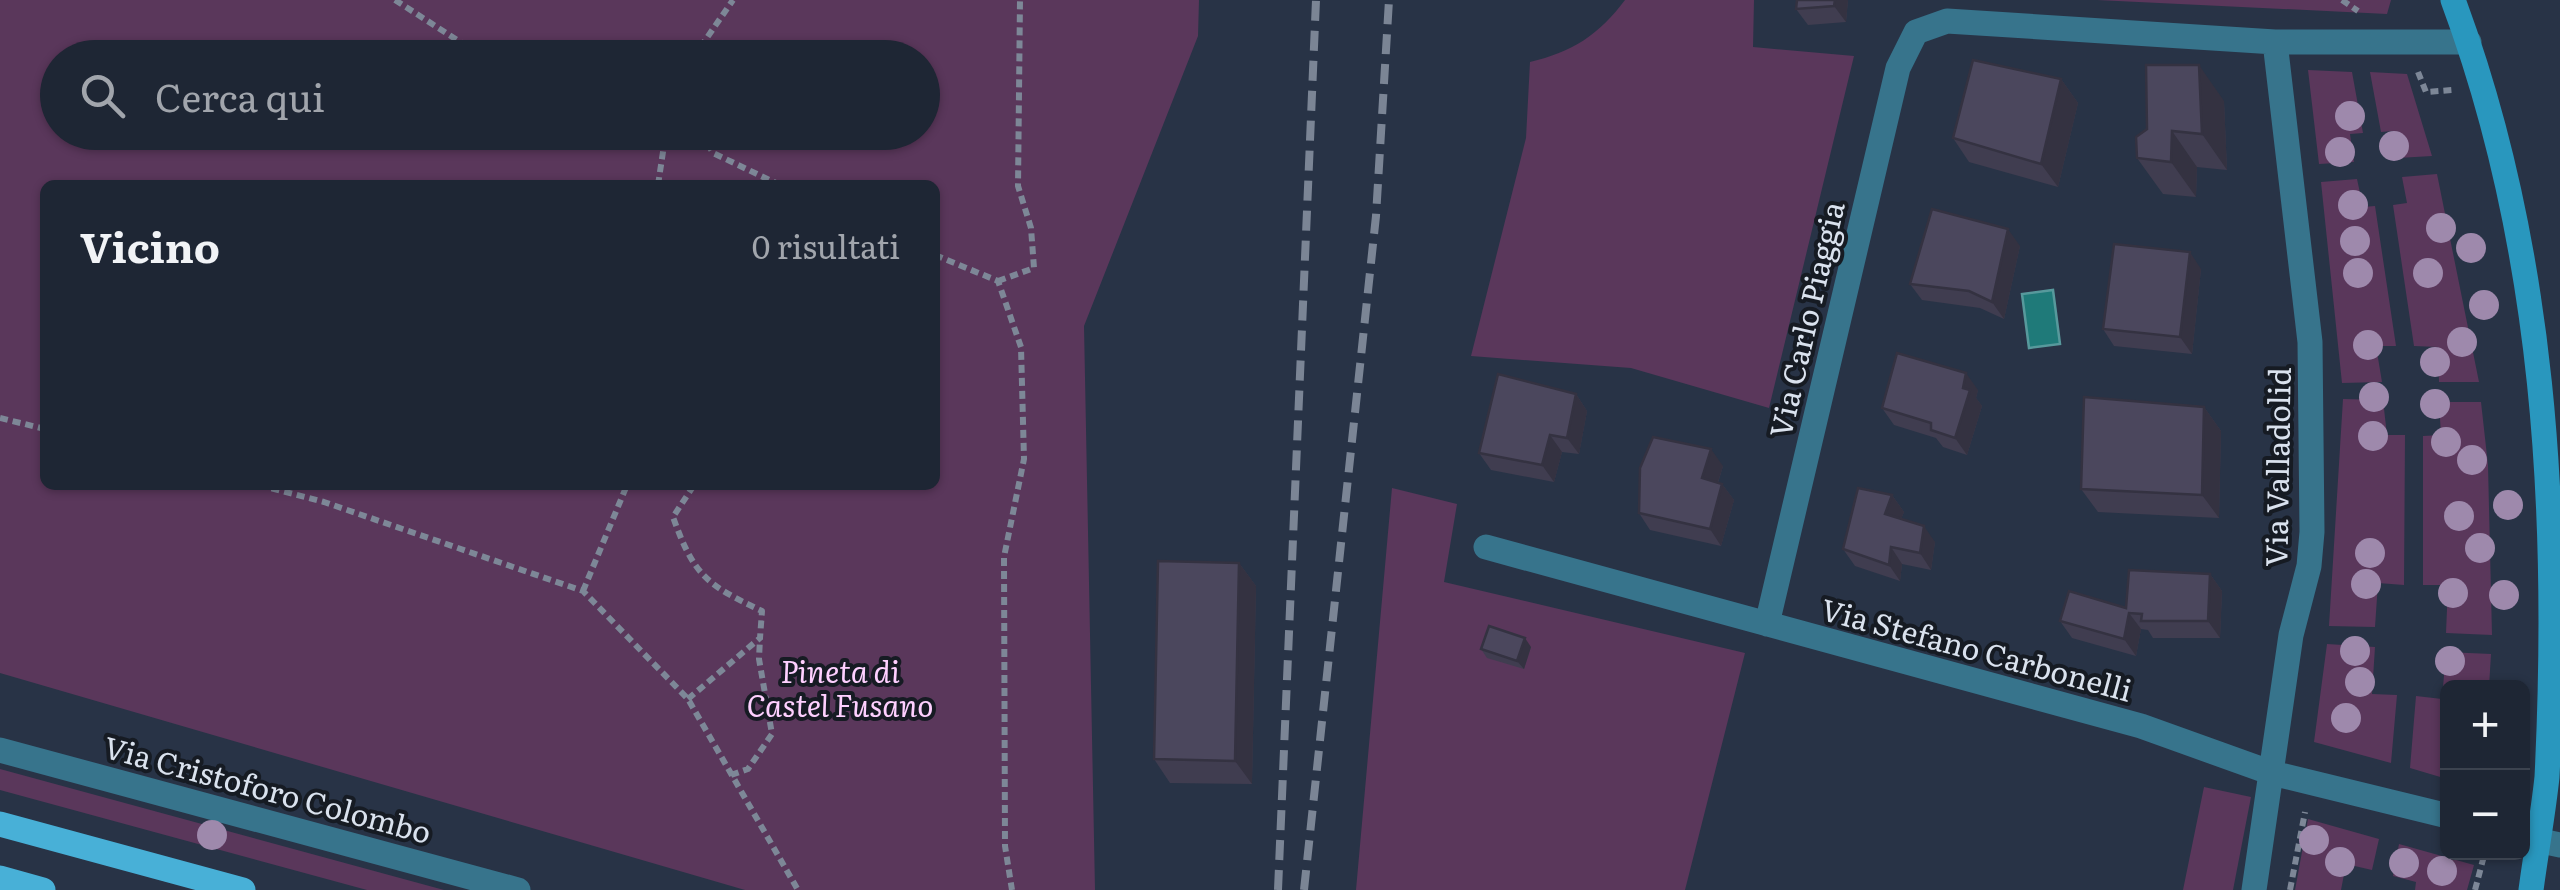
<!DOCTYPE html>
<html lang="it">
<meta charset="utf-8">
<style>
body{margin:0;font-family:Literata,serif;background:#2b3240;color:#f1f3f6}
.controls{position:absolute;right:30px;bottom:30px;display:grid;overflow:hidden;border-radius:15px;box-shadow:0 2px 8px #0004}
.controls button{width:90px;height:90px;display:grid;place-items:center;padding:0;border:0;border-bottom:2px solid #3c434f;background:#1e2634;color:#f1f3f6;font:50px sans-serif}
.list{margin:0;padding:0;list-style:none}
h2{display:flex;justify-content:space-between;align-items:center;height:130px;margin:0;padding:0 40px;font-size:42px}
h2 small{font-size:32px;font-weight:400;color:#a1a5ac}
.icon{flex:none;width:55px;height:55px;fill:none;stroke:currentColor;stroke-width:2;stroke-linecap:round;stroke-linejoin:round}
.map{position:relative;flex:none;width:2560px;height:890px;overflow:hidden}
.search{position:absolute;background:#1e2634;box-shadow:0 2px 8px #0004;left:40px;top:40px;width:900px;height:110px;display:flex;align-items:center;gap:25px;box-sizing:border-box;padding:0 35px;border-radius:55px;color:#a1a5ac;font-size:38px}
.panel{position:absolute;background:#1e2634;box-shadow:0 2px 8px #0004;left:40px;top:180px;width:900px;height:310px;border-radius:15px}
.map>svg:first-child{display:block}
</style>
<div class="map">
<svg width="2560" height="890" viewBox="0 0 2560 890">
<rect width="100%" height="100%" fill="#283346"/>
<path fill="#5a375b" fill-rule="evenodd" d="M0,0H1199L1198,36L1084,326L1095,890H745L0,673ZM58,58H922V132H58ZM45,185H935V485H45Z
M1625,0H1754L1753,47L1854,56L1769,408L1631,368L1471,356L1526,138L1530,62C1572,52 1599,35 1625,0Z
M2097,0H2391L2387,14Z
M2308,70L2352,72L2363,133L2350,134L2354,162L2319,164Z
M2370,72L2407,74L2432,156L2398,158L2393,131L2381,132Z
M2437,174L2479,382H2439L2438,347L2414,346L2393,205L2407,203L2402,177Z
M2357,179L2363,207L2375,206L2396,346H2376L2382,382L2342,383L2321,182Z
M2343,399L2383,400L2387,435H2405L2404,585L2378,583L2375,627L2329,626Z
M2439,402H2481L2488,465L2492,635L2446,633L2448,585H2423V436L2441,435Z
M1392,488L1457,504L1444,582L1745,653L1685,890H1356Z
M2327,644L2375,647L2372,694L2397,695L2391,763L2314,742Z
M2446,652L2491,654L2489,687L2448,688L2447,779L2410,768L2416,696L2442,699Z
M0,769L444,890H367L0,790Z
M2204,787L2251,797L2233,890H2183Z
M2308,819L2379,839L2372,870L2346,864L2341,890H2295Z
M2399,844L2474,865L2467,890H2415L2416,882L2393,876Z"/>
<path fill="#1f7a79" stroke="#57999c" stroke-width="2.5" d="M2053,290L2060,344L2029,348L2022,294Z"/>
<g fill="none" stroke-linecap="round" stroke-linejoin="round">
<path stroke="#7d8797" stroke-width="6" stroke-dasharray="8 5" stroke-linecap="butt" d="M395,0L485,58
M2342,0L2358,11
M693,58L733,0
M2418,72L2426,92L2452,90
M701,132L713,153L780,185
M658,185L666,132
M935,255L998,281L1021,347L1024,459L1004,557L1005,846L1012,890
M998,281L1034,268L1031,228L1018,186L1020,0
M0,418L45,429
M259,485L324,502L583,591L688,699L798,890
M583,591L627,485
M688,699L760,638L762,611C707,585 694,576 673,517L694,485
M731,775L748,769L772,734L759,659L760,638
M2290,890L2305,812
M2475,890L2485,852"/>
<path stroke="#37748c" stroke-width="25" d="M1486,547L2141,726L2272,773L2448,816
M1767,624L1898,68L1916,32L1947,21L2275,42H2469
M2522,837L2560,845
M2254,890L2291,635L2309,566L2312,532L2310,342L2275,42"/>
<path stroke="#37748c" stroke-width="25" d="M0,750L518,890"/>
<path stroke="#2997be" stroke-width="25" d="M2453,0C2545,247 2560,514 2547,777C2543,815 2536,852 2531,890"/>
<path stroke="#48b0d7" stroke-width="25" d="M0,824L243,890
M0,878L43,890"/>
<path stroke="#7b8595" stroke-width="8" stroke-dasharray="20 10" stroke-linecap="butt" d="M1278,890L1316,0
M1304,890L1376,216L1389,0"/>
</g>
<g fill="#9e89ac">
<circle cx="2350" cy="116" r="15"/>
<circle cx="2394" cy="146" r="15"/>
<circle cx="2340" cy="152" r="15"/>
<circle cx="2353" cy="205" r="15"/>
<circle cx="2441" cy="228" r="15"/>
<circle cx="2355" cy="241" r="15"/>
<circle cx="2471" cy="248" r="15"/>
<circle cx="2358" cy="273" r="15"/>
<circle cx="2428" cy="273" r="15"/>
<circle cx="2484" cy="305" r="15"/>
<circle cx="2462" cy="342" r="15"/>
<circle cx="2368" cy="345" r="15"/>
<circle cx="2435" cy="362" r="15"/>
<circle cx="2374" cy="397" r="15"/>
<circle cx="2435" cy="404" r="15"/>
<circle cx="2373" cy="436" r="15"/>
<circle cx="2446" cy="442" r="15"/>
<circle cx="2472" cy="460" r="15"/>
<circle cx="2508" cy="505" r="15"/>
<circle cx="2459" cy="516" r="15"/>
<circle cx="2480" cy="548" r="15"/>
<circle cx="2370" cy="553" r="15"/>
<circle cx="2366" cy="584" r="15"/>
<circle cx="2453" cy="593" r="15"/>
<circle cx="2504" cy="595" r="15"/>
<circle cx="2355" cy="651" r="15"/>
<circle cx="2450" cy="661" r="15"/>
<circle cx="2360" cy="682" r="15"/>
<circle cx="2346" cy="718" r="15"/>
<circle cx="212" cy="835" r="15"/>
<circle cx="2314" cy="840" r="15"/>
<circle cx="2340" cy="862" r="15"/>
<circle cx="2404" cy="863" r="15"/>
<circle cx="2442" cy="871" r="15"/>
</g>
<path fill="#403d50" d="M1797,0H1848L1846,22L1808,25L1796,9Z
M2061,79L2078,103L2058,187L1969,162L1953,138Z
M2224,101L2227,170L2197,167L2196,197L2163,194L2137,158L2136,137Z
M2020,246L2004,319L1980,308L1922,300L1910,284Z
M2201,269L2192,354L2114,346L2103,329Z
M1978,390L1976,398L1982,406L1967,455L1943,447L1936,438L1894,425L1882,408Z
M1576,394L1587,411L1579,454L1562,452L1554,482L1491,470L1479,453Z
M2204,407L2221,431L2219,518L2098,512L2081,489Z
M1723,466L1718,483L1722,484L1734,500L1721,546L1650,530L1639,513Z
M1892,495L1904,512L1901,519L1935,542L1931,570L1902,564L1900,581L1855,566L1843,549Z
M1239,563L1256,586L1252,784L1170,783L1154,759Z
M2210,574L2222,591L2220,638H2153L2148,630L2141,629L2136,656L2072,638L2060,621L2126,608Z
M1531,647L1524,669L1487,658L1481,649Z"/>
<path fill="#343241" d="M1835,0H1848L1846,22L1834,6Z
M2199,65L2224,101L2227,170L2202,134Z
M2061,79L2078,103L2058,187L2041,164Z
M2172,131L2197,167L2196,197L2171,162Z
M2008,229L2020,246L2004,319L1992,302Z
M2190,252L2201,269L2192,354L2180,337Z
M1966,373L1978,390L1976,398L1982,406L1967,455L1955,438Z
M1576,394L1587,411L1579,454L1567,438Z
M2204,407L2221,431L2219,518L2202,495Z
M1550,435L1562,452L1554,482L1542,465Z
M1711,449L1723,466L1714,495L1702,478Z
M1722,484L1734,500L1721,546L1710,529Z
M1892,495L1904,512L1896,531L1885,514Z
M1924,526L1935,542L1931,570L1920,553Z
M1891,547L1902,564L1900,581L1889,565Z
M1239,563L1256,586L1252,784L1235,761Z
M2210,574L2222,591L2220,638L2208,621Z
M2129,613L2141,629L2136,656L2124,639Z
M1525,638L1531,647L1524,669L1517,661Z"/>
<path fill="#4b475d" stroke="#343241" stroke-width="2.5" d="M1797,0H1835L1834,6L1796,9Z
M1973,60L2061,79L2041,164L1953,138Z
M2146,65H2199L2202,134L2172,131L2171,162L2137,158L2136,137L2147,129Z
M1932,209L2008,229L1992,302L1969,291L1910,284Z
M2114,244L2190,252L2180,337L2103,329Z
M1897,353L1966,373L1963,388L1970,390L1955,438L1931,430V423L1882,408Z
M1498,374L1576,394L1567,438L1550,435L1542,465L1479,453Z
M2084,397L2204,407L2202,495L2081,489Z
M1653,437L1711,449L1702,478L1722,484L1710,529L1639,513L1640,468Z
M1858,488L1892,495L1885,514L1924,526L1920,553L1891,547L1889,565L1843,549Z
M1158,561L1239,563L1235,761L1154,759Z
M2129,570L2210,574L2208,621H2141L2142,614L2129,613L2124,639L2060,621L2069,591L2126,608Z
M1489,626L1525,638L1517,661L1481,649Z"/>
<g text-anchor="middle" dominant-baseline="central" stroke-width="8" stroke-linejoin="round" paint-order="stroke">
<g font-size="30" fill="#dae2ee" stroke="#161b23">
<text transform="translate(1805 319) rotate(-77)">Via Carlo Piaggia</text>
<text transform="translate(2276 467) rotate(-89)">Via Valladolid</text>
<text transform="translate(1977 648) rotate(15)">Via Stefano Carbonelli</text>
<text transform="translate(268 788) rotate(15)">Via Cristoforo Colombo</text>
</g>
<g font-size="30" font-style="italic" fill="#fed0ff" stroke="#161b23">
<text x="840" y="670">Pineta di<tspan x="840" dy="34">Castel Fusano</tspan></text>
</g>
</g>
</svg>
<div class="controls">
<button>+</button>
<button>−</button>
</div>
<div class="search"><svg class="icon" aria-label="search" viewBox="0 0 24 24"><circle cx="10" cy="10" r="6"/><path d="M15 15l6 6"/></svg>Cerca qui</div>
<section class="panel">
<h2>Vicino<small>0 risultati</small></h2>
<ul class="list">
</ul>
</section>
</div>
